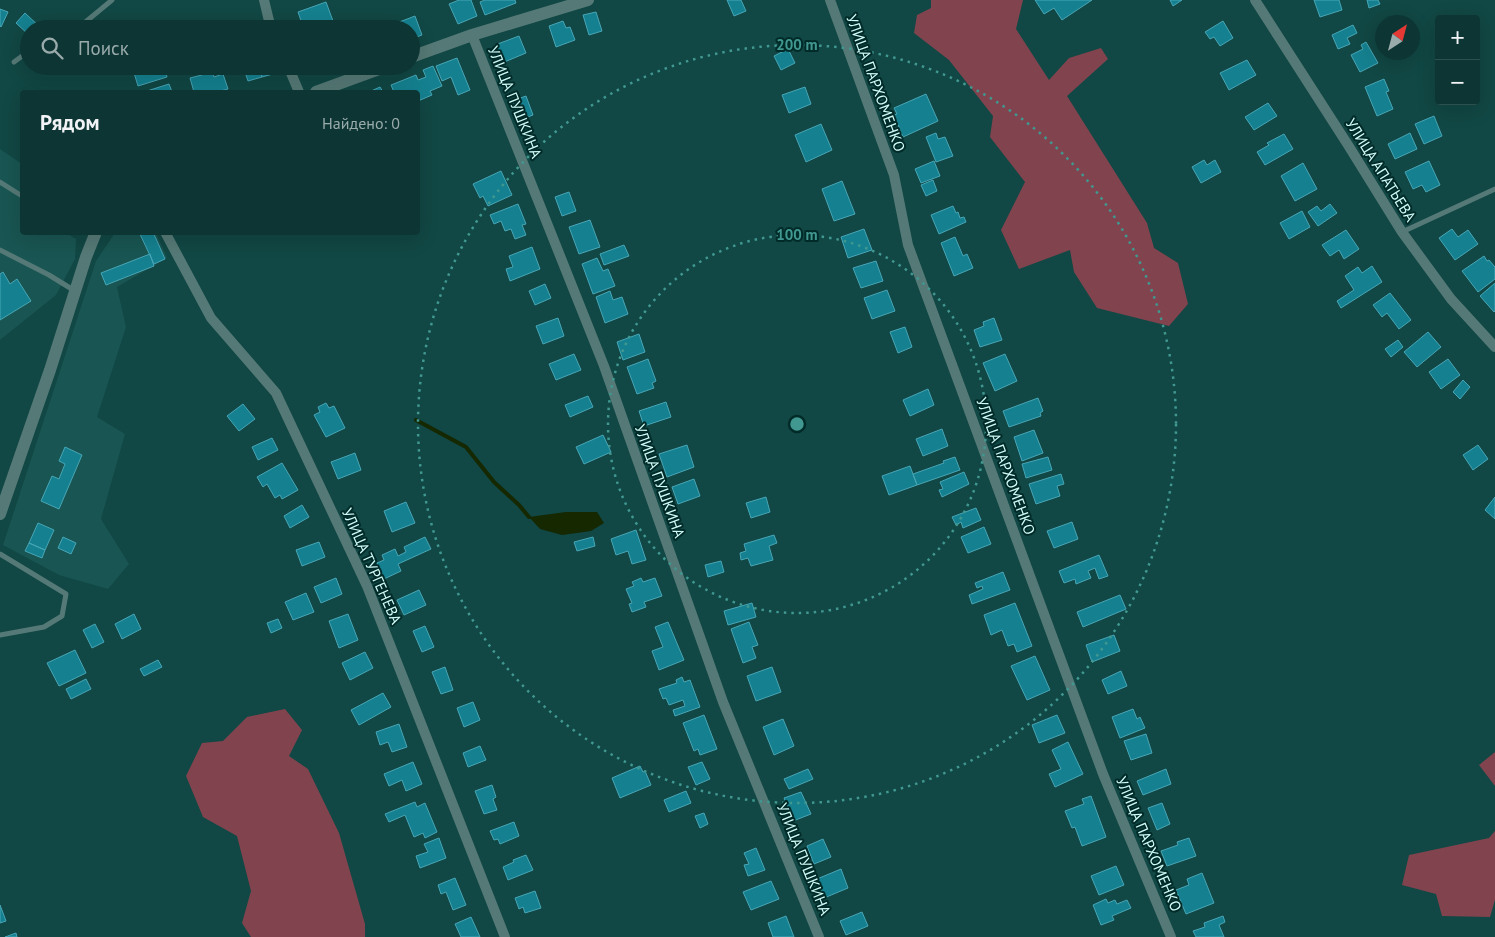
<!DOCTYPE html>
<html lang="ru">
<meta charset="utf-8">
<style>
body{margin:0;font-family:"PT Sans",sans-serif;background:#163d3b;color:#f1f3f6}
.controls{position:absolute;right:15px;top:15px;display:grid;overflow:hidden;border-radius:5px;box-shadow:0 5px 20px #0002}
.controls button{width:45px;height:45px;display:grid;place-items:center;padding:0;border:0;border-bottom:1px solid #2d504e;background:#0d3533;color:#f1f3f6;font:25px sans-serif}
.compass{position:absolute;left:1375px;top:15px;width:45px;height:45px;border-radius:50%;background:#0d3533;box-shadow:0 5px 20px #0002;rotate:36deg}
.list{margin:0;padding:0;list-style:none}
h2{display:flex;justify-content:space-between;align-items:center;height:65px;margin:0;padding:0 20px;font-size:21px}
h2 small{font-size:16px;font-weight:400;color:#9aabac}
.icon{flex:none;width:28px;height:28px;fill:none;stroke:currentColor;stroke-width:2;stroke-linecap:round;stroke-linejoin:round}
.map{position:relative;flex:none;width:1495px;height:937px;overflow:hidden}
.search{position:absolute;background:#0d3533;box-shadow:0 5px 20px #0002;left:20px;top:20px;width:400px;height:55px;display:flex;align-items:center;gap:12px;box-sizing:border-box;padding:0 18px;border-radius:28px;color:#9aabac;font-size:19px}
.panel{position:absolute;background:#0d3533;box-shadow:0 5px 20px #0002;left:20px;top:90px;width:400px;height:145px;border-radius:5px}
.map>svg:first-child{display:block}
</style>
<div class="map">
<svg width="1495" height="937" viewBox="0 0 1495 937">
<rect width="100%" height="100%" fill="#114744"/>
<path fill="#195552" d="M0,149L22,164V232L66,233L76,239L75,259L56,295L0,340Z
M115,233H156L167,258L117,287L126,327L97,417L125,434L101,519L129,564L108,589L59,575L3,545L96,261Z"/>
<path fill="#81444e" d="M931,0H1023L1016,29L1049,80L1069,58L1101,48L1108,59L1067,96L1147,223L1154,248L1178,263L1188,304L1169,326L1097,308L1074,272L1070,250L1019,269L1001,230L1025,182L990,137L993,116L949,60L914,33L917,15L931,8Z
M285,709L302,730L289,756L308,769L339,833L365,924V937H251L242,923L251,891L237,836L203,817L186,776L202,743L223,741L247,717Z
M1495,752V786L1479,765Z
M1495,831V900L1490,917L1442,916L1436,894L1402,885L1409,855L1489,838Z"/>
<path fill="#152800" d="M566,512H597L604,523L591,531L562,535L540,529L529,517Z"/>
<g fill="none" stroke-linecap="round" stroke-linejoin="round">
<path stroke="#152800" stroke-width="4" d="M416,420L466,447L494,482L519,505L529,517"/>
</g>
<path fill="#15808f" stroke="#48a6b6" d="M459,0H471L477,16L458,24L449,4Z
M485,0H515L516,3L485,15L480,2Z
M727,0H741L746,11L734,16Z
M1035,0H1092L1062,20L1054,8L1044,14Z
M1170,0H1182L1173,6Z
M1314,0H1339L1342,10L1320,17Z
M1367,0H1378L1380,4L1369,8Z
M326,2L333,21L309,29H304L298,12Z
M0,9L8,12L1,27L0,26Z
M596,12L602,31L589,35L583,15Z
M25,13L42,29H29V35L16,23Z
M415,16L422,35L411,39V29H381Z
M563,21L566,28L570,27L575,40L556,47L549,26Z
M1223,21L1233,38L1220,46L1214,37L1210,39L1205,32Z
M1353,25L1357,33L1347,38L1350,44L1338,49L1332,35Z
M519,36L526,53L502,63L495,45Z
M1366,42L1378,63L1360,72L1351,55L1363,49L1361,45Z
M788,49L795,63L781,70L774,56Z
M457,58L470,90L458,95L451,77L442,81L436,66Z
M1247,60L1256,75L1229,90L1220,73Z
M132,66H148L151,74L165,69L167,77L138,86Z
M243,66H259L262,77L248,81Z
M259,66H271L273,74L262,77Z
M433,66L442,86L430,91L432,95L418,101V92H394L391,85L416,75L418,80L426,77L423,70Z
M211,69L214,77L223,74L228,89L216,92H194L190,78L202,75V72Z
M1384,79L1389,91L1386,92L1393,109L1377,116L1365,87Z
M169,84L172,92H148L147,91Z
M380,87L383,92H369Z
M805,87L811,104L789,113L782,95Z
M926,94L938,121L903,137L894,115L897,114L894,108Z
M526,96L533,115L520,120L512,101Z
M1268,103L1277,116L1254,130L1245,117Z
M1434,116L1442,136L1424,144L1415,124Z
M821,124L832,150L806,162L795,135Z
M936,133L938,139L945,137L953,156L936,162L926,137Z
M1410,133L1417,149L1395,159L1388,144Z
M1284,134L1293,149L1265,165L1257,152L1269,145L1267,143Z
M1204,160L1207,165L1215,160L1221,172L1201,183L1192,167Z
M934,161L940,176L921,183L915,169Z
M1429,161L1440,185L1426,192L1422,185L1413,189L1405,172Z
M1303,163L1317,189L1295,201L1281,176Z
M501,171L512,195L488,206L483,196L480,198L473,184Z
M933,180L937,191L926,196L921,185Z
M842,181L855,214L834,221L822,189Z
M569,192L576,211L562,216L555,197Z
M518,204L526,224L522,225L526,235L515,239L511,229L505,231L501,221L494,224L490,215Z
M1330,204L1337,213L1318,226L1308,212L1317,206L1321,211Z
M953,206L956,213L958,212L960,218L964,217L966,222L939,234L931,215Z
M1302,211L1310,227L1289,239L1280,223Z
M590,220L600,247L579,254L569,227Z
M864,229L872,250L848,258L841,237Z
M1452,229L1458,237L1468,230L1478,244L1455,260L1439,238Z
M1346,230L1359,249L1344,259L1339,250L1330,256L1322,245Z
M139,232H153L165,259L154,264Z
M955,237L963,256L967,254L973,268L954,276L941,243Z
M624,245L629,256L604,265L600,254Z
M532,247L540,269L510,281L506,269L513,267L509,256Z
M150,254L154,266L106,285L101,273Z
M1484,256L1487,261L1489,260L1495,267V279L1478,292L1462,271Z
M597,258L603,271L608,269L615,286L593,294L582,264Z
M876,261L883,281L861,288L853,268Z
M1372,266L1382,282L1341,308L1337,301L1354,290L1345,276L1358,267L1362,273Z
M3,272L10,284L17,279L31,301L0,320V274Z
M1495,283V311L1494,312L1480,296Z
M545,284L551,298L535,305L529,291Z
M887,290L895,311L872,319L864,298Z
M610,291L613,300L622,297L628,314L605,323L596,297Z
M1390,293L1411,320L1399,329L1387,313L1382,317L1373,305Z
M558,318L564,336L543,344L536,326Z
M994,318L1002,340L980,347L974,330L984,326L983,322Z
M905,327L912,347L898,353L890,332Z
M1428,332L1441,347L1417,367L1404,352Z
M639,334L645,352L623,360L617,342Z
M1398,340L1403,347L1391,357L1385,349Z
M574,354L581,370L556,380L549,364Z
M1005,354L1017,381L995,391L983,363Z
M648,359L656,381L652,383L654,388L637,394L627,367Z
M1448,359L1460,375L1441,389L1429,372Z
M1463,380L1470,387L1460,399L1453,392Z
M928,389L934,405L910,416L903,400Z
M588,396L593,407L570,417L565,405Z
M1038,398L1043,411L1040,413L1041,416L1009,427L1003,411Z
M666,402L671,417L644,426L639,411Z
M326,403L329,408L334,406L345,428L326,437L314,415L320,412L318,407Z
M243,404L255,419L239,431L227,416Z
M942,429L948,446L923,456L916,439Z
M1034,430L1043,453L1022,461L1014,437Z
M603,435L611,452L584,464L576,447Z
M272,438L278,450L258,460L252,447Z
M687,445L694,467L667,477L659,454Z
M1478,445L1488,459L1473,470L1463,455Z
M65,447L82,455L59,509L41,501L52,476L59,479L65,464L59,461Z
M355,453L361,470L338,479L331,462Z
M955,457L960,470L917,485L913,474L944,463L943,461Z
M1048,457L1052,470L1026,478L1022,464Z
M282,463L298,490L282,499L280,495L275,498L267,484L263,487L257,477Z
M910,466L917,485L889,495L882,476Z
M964,472L969,484L942,497L939,490L943,489L940,482Z
M1061,474L1064,484L1057,486L1060,496L1036,504L1029,484Z
M694,479L700,496L678,504L672,487Z
M766,497L770,512L751,518L746,503Z
M1495,497V519L1485,510Z
M406,502L415,523L392,532L384,511Z
M302,505L309,517L290,528L284,516Z
M976,508L981,520L963,528L961,522L956,525L952,517Z
M1072,522L1078,539L1054,548L1047,531Z
M38,523L54,530L45,550L29,543Z
M984,527L991,544L968,553L961,537Z
M636,530L646,560L632,564L628,551L616,555L611,539Z
M774,535L777,543L769,546L773,560L751,566L748,558L741,560L740,553L746,551L744,544Z
M63,537L76,543L71,554L58,548Z
M425,537L431,549L398,564L401,571L384,579L377,563L384,560L382,555L395,549L398,556L406,552L404,547Z
M593,537L595,546L577,551L574,542Z
M319,542L325,557L302,566L296,550Z
M29,543L45,550L42,558L25,551Z
M1099,555L1108,576L1099,579L1095,568L1088,571L1091,578L1076,584L1075,579L1064,583L1059,571Z
M721,561L724,572L708,577L705,565Z
M1003,572L1010,590L972,604L969,595L983,589L982,586L977,588L975,583Z
M336,578L342,594L321,603L314,587Z
M641,578L643,582L655,578L662,596L644,602L646,607L632,612L629,604L632,603L626,589L634,586L632,582Z
M419,590L426,605L404,615L397,600Z
M306,593L314,612L293,620L285,602Z
M1120,595L1126,609L1083,627L1077,612Z
M752,603L756,617L728,625L724,611Z
M1015,603L1032,646L1017,652L1014,644L1008,646L1002,630L991,635L984,615Z
M134,614L141,629L122,639L115,624Z
M348,614L358,640L339,648L329,621Z
M278,619L282,628L271,633L267,623Z
M668,622L684,660L659,670L652,651L663,647L655,627Z
M749,622L758,645L752,647L756,658L743,663L731,629Z
M95,624L104,642L92,648L83,630Z
M425,626L434,647L422,652L413,631Z
M1114,635L1120,651L1092,662L1086,645Z
M75,650L86,673L59,686L47,663Z
M365,652L373,668L350,680L342,663Z
M1035,656L1050,690L1027,700L1011,666Z
M158,660L162,667L144,676L140,669Z
M445,667L453,690L441,694L432,672Z
M772,667L781,692L756,701L747,676Z
M1121,671L1127,686L1108,694L1102,680Z
M682,677L684,682L690,680L700,707L675,716L673,710L685,706L683,700L669,705L666,698L663,699L659,689L677,683L676,680Z
M86,679L91,689L71,699L66,689Z
M383,693L391,707L359,725L351,710Z
M473,702L480,720L464,727L457,708Z
M1133,709L1137,719L1140,717L1145,728L1120,738L1112,717Z
M704,715L717,749L700,755L698,749L694,751L683,723Z
M1057,715L1065,733L1039,743L1032,725Z
M783,719L794,746L774,755L763,727Z
M399,724L407,747L392,752L388,742L380,745L376,732Z
M1146,734L1152,753L1131,760L1124,741Z
M1068,742L1083,774L1055,787L1049,774L1061,769L1052,750Z
M480,746L486,760L468,767L463,753Z
M413,762L422,784L406,791L402,780L389,786L384,774Z
M702,762L710,779L696,785L688,767Z
M640,766L643,772L645,771L651,785L620,798L612,778Z
M808,769L813,779L789,789L784,779Z
M1166,769L1171,784L1143,795L1137,781Z
M492,785L496,797L493,799L497,810L484,814L475,791Z
M686,791L691,803L669,812L664,800Z
M801,792L811,814L793,821L784,798Z
M1091,796L1106,837L1082,846L1075,827L1072,828L1065,811L1084,804L1082,799Z
M415,802L417,807L425,803L437,832L425,838L423,833L414,837L405,815L389,822L385,814Z
M1162,803L1170,824L1157,830L1148,808Z
M704,813L708,824L700,828L695,816Z
M514,822L519,836L500,844L498,839L494,840L490,831Z
M439,838L446,858L420,868L416,856L428,852L424,844Z
M1189,838L1196,856L1167,866L1161,851L1178,845L1177,842Z
M823,839L831,857L814,864L807,846Z
M756,848L765,870L748,876L744,865L749,864L744,853Z
M526,855L533,870L508,880L503,867L514,862L513,860Z
M1116,866L1124,885L1099,895L1091,876Z
M841,869L848,888L824,898L817,879Z
M1202,873L1214,903L1186,914L1176,890L1189,885L1187,879Z
M455,878L466,905L453,910L446,892L441,894L438,885Z
M771,881L779,899L751,910L743,892Z
M535,891L541,908L525,913L523,907L519,909L515,898Z
M1106,899L1108,903L1115,900L1117,904L1127,900L1131,908L1112,916L1114,920L1101,925L1093,905Z
M0,905L6,921L0,923Z
M862,912L868,926L846,935L840,921Z
M786,916L794,937H773L768,923Z
M1223,916L1225,922L1219,925L1224,937H1196L1193,931L1205,927L1204,923Z
M471,917L480,937H461L455,924Z
M16,933L17,937H5Z"/>
<g fill="none" stroke-linecap="round" stroke-linejoin="round">
<path stroke="#557976" stroke-width="5" d="M77,29L112,0
M14,62L29,51
M0,182L22,196
M1402,232L1495,189
M0,250L49,275L75,291
M0,554L66,594L62,616L44,627L0,635"/>
<path stroke="#557976" stroke-width="10" d="M264,0L271,29
M830,0L894,175L908,245L1103,774L1171,937
M1255,0L1348,145L1402,232L1451,299L1495,347
M472,35L604,366L723,702L819,937
M288,66L299,92
M165,232L211,318L276,393L367,586L505,937"/>
<path stroke="#557976" stroke-width="12" d="M411,57L472,35L588,0
M316,92L387,66
M0,514L50,370L86,257L96,232"/>
</g>
<g fill="none" stroke="#409891" stroke-width="2.5" stroke-dasharray="2.5 5">
<circle cx="797" cy="424" r="189"/>
<circle cx="797" cy="424" r="379"/>
</g>
<g text-anchor="middle" dominant-baseline="central" stroke-width="4" stroke-linejoin="round" paint-order="stroke">
<g font-size="15" fill="#d1fdf9" stroke="#002b29">
<text transform="translate(876 83) rotate(70)">УЛИЦА ПАРХОМЕНКО</text>
<text transform="translate(515 102) rotate(68)">УЛИЦА ПУШКИНА</text>
<text transform="translate(1381 170) rotate(58)">УЛИЦА АПАТЬЕВА</text>
<text transform="translate(1006 466) rotate(70)">УЛИЦА ПАРХОМЕНКО</text>
<text transform="translate(660 481) rotate(70)">УЛИЦА ПУШКИНА</text>
<text transform="translate(372 566) rotate(66)">УЛИЦА ТУРГЕНЕВА</text>
<text transform="translate(1149 844) rotate(67)">УЛИЦА ПАРХОМЕНКО</text>
<text transform="translate(804 859) rotate(68)">УЛИЦА ПУШКИНА</text>
</g>
</g>
<circle cx="797" cy="424" r="8" fill="#409891" stroke="#002b29" stroke-width="2.5"/>
<g font-size="15" text-anchor="middle" font-weight="bold" fill="#409891" stroke="#002b29" stroke-width="4" stroke-linejoin="round" paint-order="stroke">
<text x="797" y="50">200 m</text>
<text x="797" y="240">100 m</text>
</g>
</svg>
<div class="controls">
<button>+</button>
<button>−</button>
</div>
<svg class="compass" viewBox="-18 -18 36 36"><path d="M0-13l5 13h-10z" fill="#e53935"/><path d="M0 13l5-13h-10z" fill="#9aabac"/></svg>
<div class="search"><svg class="icon" aria-label="search" viewBox="0 0 24 24"><circle cx="10" cy="10" r="6"/><path d="M15 15l6 6"/></svg>Поиск</div>
<section class="panel">
<h2>Рядом<small>Найдено: 0</small></h2>
<ul class="list">
</ul>
</section>
</div>
